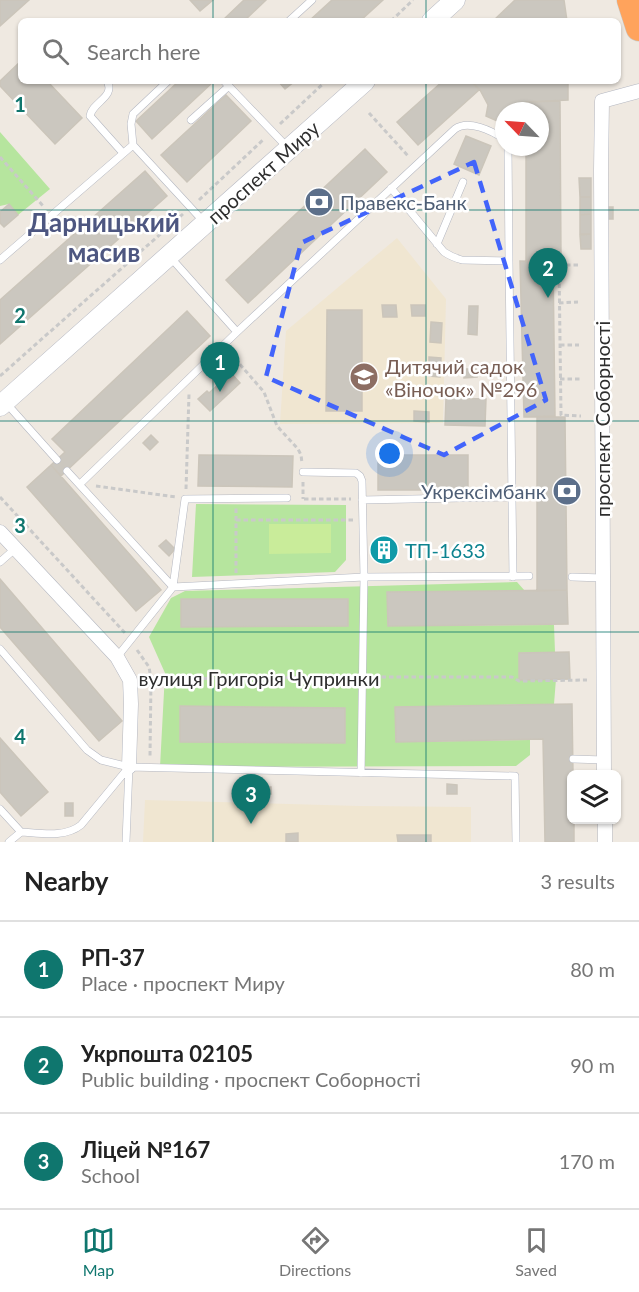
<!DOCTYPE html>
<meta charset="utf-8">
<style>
body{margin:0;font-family:Lato,sans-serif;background:#f6f6f6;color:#222}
.controls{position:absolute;right:18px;bottom:18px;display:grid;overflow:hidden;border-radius:9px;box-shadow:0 2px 4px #0004}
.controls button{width:54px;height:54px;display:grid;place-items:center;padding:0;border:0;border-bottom:2px solid #e0e0e0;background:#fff;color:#222;font:30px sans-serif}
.compass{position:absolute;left:495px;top:102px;width:54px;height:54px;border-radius:50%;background:#fff;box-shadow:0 2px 4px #0004;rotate:295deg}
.you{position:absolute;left:390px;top:454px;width:21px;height:21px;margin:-15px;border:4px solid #fff;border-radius:50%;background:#1a73e8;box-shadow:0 0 0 9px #1a73e833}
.badge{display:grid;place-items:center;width:39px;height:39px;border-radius:50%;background:#0f766e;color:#fff;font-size:20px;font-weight:700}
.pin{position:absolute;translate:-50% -50px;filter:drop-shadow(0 2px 3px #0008)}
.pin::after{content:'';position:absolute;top:32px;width:21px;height:18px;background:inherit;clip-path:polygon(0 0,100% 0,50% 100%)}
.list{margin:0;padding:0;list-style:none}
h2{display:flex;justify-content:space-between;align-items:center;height:78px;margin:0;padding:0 24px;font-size:26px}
h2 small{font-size:20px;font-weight:400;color:#767676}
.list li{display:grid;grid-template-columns:39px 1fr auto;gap:18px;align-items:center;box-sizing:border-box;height:96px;padding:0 24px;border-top:2px solid #e0e0e0}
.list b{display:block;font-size:22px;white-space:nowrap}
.list p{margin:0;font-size:20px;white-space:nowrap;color:#767676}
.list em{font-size:20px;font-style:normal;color:#767676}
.icon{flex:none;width:33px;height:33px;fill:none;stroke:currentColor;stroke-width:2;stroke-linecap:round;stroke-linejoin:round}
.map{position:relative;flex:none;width:639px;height:842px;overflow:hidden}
.search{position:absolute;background:#fff;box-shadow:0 2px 4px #0004;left:18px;right:18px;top:18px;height:66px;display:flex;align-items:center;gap:15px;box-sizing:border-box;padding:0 21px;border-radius:9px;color:#767676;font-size:22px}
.sheet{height:366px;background:#fff}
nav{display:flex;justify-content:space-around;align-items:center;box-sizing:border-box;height:84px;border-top:2px solid #e0e0e0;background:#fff;font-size:16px;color:#767676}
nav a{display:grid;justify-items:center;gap:3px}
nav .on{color:#0f766e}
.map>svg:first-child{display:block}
</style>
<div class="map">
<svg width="639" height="842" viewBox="0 0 639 842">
<rect width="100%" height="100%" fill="#efe9e1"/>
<path fill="#f0e6d1" d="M397,238L446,299L443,423L280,424L286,331Z
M145,800L359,806L471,807V842H143Z"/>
<path fill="#b6e59e" d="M0,132L50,189L18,215L9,204L0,206Z
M196,504L346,505V560L335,572L192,577Z
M517,582L525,591L387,593L388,626L554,625L555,652L519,653V679H556L554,704L395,707L396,742L530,740V755L516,766L160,767L165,673L149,637L171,598L185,591Z"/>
<path fill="#c9ec9a" d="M269,524H331V553L269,554Z"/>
<path fill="#cbc7bf" stroke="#cbc5ba" stroke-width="1.5" d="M0,0H29L0,26Z
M190,0H213L200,11Z
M244,0H266L244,21H222Z
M332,0H383L360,21H309Z
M515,0H564L567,21H493Z
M21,61V81H47L82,118L55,144L0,86V81Z
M179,81H214L152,139L136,121Z
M278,81H295L285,89Z
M443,81H471L479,90L418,145L397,122Z
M471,81H568V100L526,102V111H504V121L502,123L486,116L488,105L480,90Z
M226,95L251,121L187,182L161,155Z
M560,101L561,261L526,262V147H540V111H526V102Z
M466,136L491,146L479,175L454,164Z
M365,149L387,172L248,303L226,280Z
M145,171L167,196L0,344V300Z
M579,178H591V197H580Z
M580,197H591V214L580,215Z
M9,204L18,215L4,227L0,223V212Z
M606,207H613V219H605Z
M591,214V234H580V215Z
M591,234V249H581L580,235Z
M520,261L553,262L555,416L524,417Z
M382,305H396L397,317H383Z
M411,305H425V316H412Z
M469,306H478L477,335L468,334Z
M327,310H362V411H326Z
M187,311L210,336L61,476L51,465L65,452L52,439Z
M431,322L442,323L441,343L430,342Z
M429,357L441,358L440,377L429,376Z
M464,369H476L477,377L464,378Z
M231,373L240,383L210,411L198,399L207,391L209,393Z
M446,398L486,399L485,426L445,425Z
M414,411L429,412V422L414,421Z
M537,417H565L567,590L537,591Z
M151,435L158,442L150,450L143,443Z
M199,455L293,456L292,487L198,486Z
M378,455H468V490H378Z
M51,465L161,590L136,611L27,487Z
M166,540L175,549L169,556L159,546Z
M377,544H392V557L377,556Z
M0,579L122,721L99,741L0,627Z
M567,590L568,624L388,626L387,592Z
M181,599H348V626L181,627Z
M569,652L570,679L519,680V653Z
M572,704L573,774H572V820H574V842H545L543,739L396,742L395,707Z
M180,706L345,708V743L180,742Z
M0,738L48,792L21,816L0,792Z
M447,784L457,785V794H447Z
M261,787H271V794L261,795Z
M65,803H73V816H65Z
M298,833V842H286V834Z
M397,835H431V842H398Z"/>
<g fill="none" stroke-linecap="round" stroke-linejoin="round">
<g stroke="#b4b7c1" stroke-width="8">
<path id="lane" d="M289,21L312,0
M107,81C116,97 92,102 90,116L123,153
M224,81L288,148
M191,120L229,86
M133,145L131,124L133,114L168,81
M508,147L509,261
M391,188L444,252C450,256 455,258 462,260L509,261L513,577
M437,244L463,182
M171,258L237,332
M0,260L133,145L204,222
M7,404L57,460
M67,471L173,587
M303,472L356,473L360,476L362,481L364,577L361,773
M80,484L237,332L455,129C468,119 492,131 504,139
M362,500L513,497
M0,562L16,548
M572,577L603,578
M173,587L364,577L529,576
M0,649L87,750L101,760L129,767L515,776L516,842
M117,657L173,587L185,499L287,498
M573,759L604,760
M0,809L21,832L9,842
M21,832C40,833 65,838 81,825L129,767
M126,842L129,767"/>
</g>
<g stroke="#b4b7c1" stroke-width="15">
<path id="street" d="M0,532L117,657L130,680L131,704L129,767
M604,774L601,170L602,101L639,91
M605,820V842"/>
</g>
<g stroke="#b4b7c1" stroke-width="21">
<path id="secondary" d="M432,21L455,0
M0,406L365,81"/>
</g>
<g stroke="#c9c9c9" stroke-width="27">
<path id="highway" d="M630,0L639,28"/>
</g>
<path stroke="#c9c9c9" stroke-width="3" stroke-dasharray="4.5 3" stroke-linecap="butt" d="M391,21L413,0
M369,113L409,157
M280,124L326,81
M0,157L44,207
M199,200L264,139
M578,265H559L561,415L581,416
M559,303L578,302
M560,345H579
M230,353L264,392L277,426L298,449L301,455L302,463
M0,376L183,214
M560,379H580
M303,482V499
M96,486L176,497
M186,489L189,394
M0,497L125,633
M304,499H351
M236,520H354
M236,573V507
M137,650L149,667L151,679L150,756
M374,677H512L519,681L587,680
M143,679L352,677"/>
<use href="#lane" stroke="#fff" stroke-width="7"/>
<use href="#street" stroke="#fff" stroke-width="14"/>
<use href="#secondary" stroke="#fff" stroke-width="20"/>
<use href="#highway" stroke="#ffa35c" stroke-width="26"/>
</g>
<path fill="none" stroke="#4264fb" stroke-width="4.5" stroke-dasharray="12 8" stroke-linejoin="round" d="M474,162L546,400L444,455L266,377L301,243Z"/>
<path fill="none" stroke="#0f766e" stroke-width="1.5" stroke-opacity="0.55" d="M213,0V21M426,0V21M213,81V842M426,81V842M0,210H639M0,421H639M0,632H639"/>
<defs>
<g id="bank-disc" transform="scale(1.5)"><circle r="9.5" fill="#5c6f8a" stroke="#fff"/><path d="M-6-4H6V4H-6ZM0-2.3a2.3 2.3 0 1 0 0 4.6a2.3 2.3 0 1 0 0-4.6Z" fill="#fff"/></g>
<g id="school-disc" transform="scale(1.5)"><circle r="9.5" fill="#8d6e63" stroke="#fff"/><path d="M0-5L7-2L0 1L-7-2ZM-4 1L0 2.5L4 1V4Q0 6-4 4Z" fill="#fff"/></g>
<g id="building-disc" transform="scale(1.5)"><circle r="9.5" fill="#0f9aa8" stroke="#fff"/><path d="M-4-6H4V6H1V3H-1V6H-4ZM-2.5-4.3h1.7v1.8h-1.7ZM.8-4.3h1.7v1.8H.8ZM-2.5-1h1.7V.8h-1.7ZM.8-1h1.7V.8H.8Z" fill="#fff"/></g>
</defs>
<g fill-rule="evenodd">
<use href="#bank-disc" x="319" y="202"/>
<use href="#school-disc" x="364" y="377"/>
<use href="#bank-disc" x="567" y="491"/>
<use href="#building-disc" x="384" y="550"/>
</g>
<g text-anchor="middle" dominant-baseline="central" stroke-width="5" stroke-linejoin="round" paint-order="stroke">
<g font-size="20" fill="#2e2e2e" stroke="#fff">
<text transform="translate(263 172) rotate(-42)">проспект Миру</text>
<text transform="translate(602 419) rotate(-90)">проспект Соборності</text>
<text x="259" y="678">вулиця Григорія Чупринки</text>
</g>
<g font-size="20" fill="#4e5e75" stroke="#fff" text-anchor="start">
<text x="340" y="202">Правекс-Банк</text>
<text x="546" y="491" text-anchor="end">Укрексімбанк</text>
</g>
<g font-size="20" fill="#785e54" stroke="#fff" text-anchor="start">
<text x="385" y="366">Дитячий садок<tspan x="385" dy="23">«Віночок» №296</tspan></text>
</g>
<g font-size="20" fill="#0d838f" stroke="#fff" text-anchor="start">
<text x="405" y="550">ТП-1633</text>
</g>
<g font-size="26" font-weight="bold" fill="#4d5680" stroke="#fff">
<text x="104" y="222">Дарницький<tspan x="104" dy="30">масив</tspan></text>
</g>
</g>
<g font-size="20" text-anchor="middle" font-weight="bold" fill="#0f766e" stroke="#fff" stroke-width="5" stroke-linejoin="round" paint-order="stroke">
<text x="20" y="112">1</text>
<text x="20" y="323">2</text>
<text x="20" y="533">3</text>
<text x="20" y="744">4</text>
</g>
</svg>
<div class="controls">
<button><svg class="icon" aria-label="layers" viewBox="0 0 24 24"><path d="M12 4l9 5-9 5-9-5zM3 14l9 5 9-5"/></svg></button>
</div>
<svg class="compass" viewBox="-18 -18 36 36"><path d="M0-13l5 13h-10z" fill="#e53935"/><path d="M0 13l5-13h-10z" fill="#767676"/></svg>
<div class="you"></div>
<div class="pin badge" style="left:220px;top:392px">1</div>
<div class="pin badge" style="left:548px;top:298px">2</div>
<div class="pin badge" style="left:251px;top:824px">3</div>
<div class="search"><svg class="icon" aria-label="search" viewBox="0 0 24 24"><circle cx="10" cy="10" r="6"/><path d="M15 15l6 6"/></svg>Search here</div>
</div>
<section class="sheet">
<h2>Nearby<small>3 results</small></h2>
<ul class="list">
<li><span class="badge">1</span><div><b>РП-37</b><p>Place · проспект Миру</p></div><em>80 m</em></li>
<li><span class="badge">2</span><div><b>Укрпошта 02105</b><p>Public building · проспект Соборності</p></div><em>90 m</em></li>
<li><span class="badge">3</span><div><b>Ліцей №167</b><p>School</p></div><em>170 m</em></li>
</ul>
</section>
<nav>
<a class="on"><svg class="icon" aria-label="map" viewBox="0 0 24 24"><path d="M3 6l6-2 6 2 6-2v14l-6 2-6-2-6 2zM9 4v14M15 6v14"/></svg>Map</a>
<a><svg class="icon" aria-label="directions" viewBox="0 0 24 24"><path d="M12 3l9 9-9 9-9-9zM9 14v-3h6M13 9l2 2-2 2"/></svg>Directions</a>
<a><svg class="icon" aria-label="saved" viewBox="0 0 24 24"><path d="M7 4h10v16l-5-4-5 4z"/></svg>Saved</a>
</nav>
